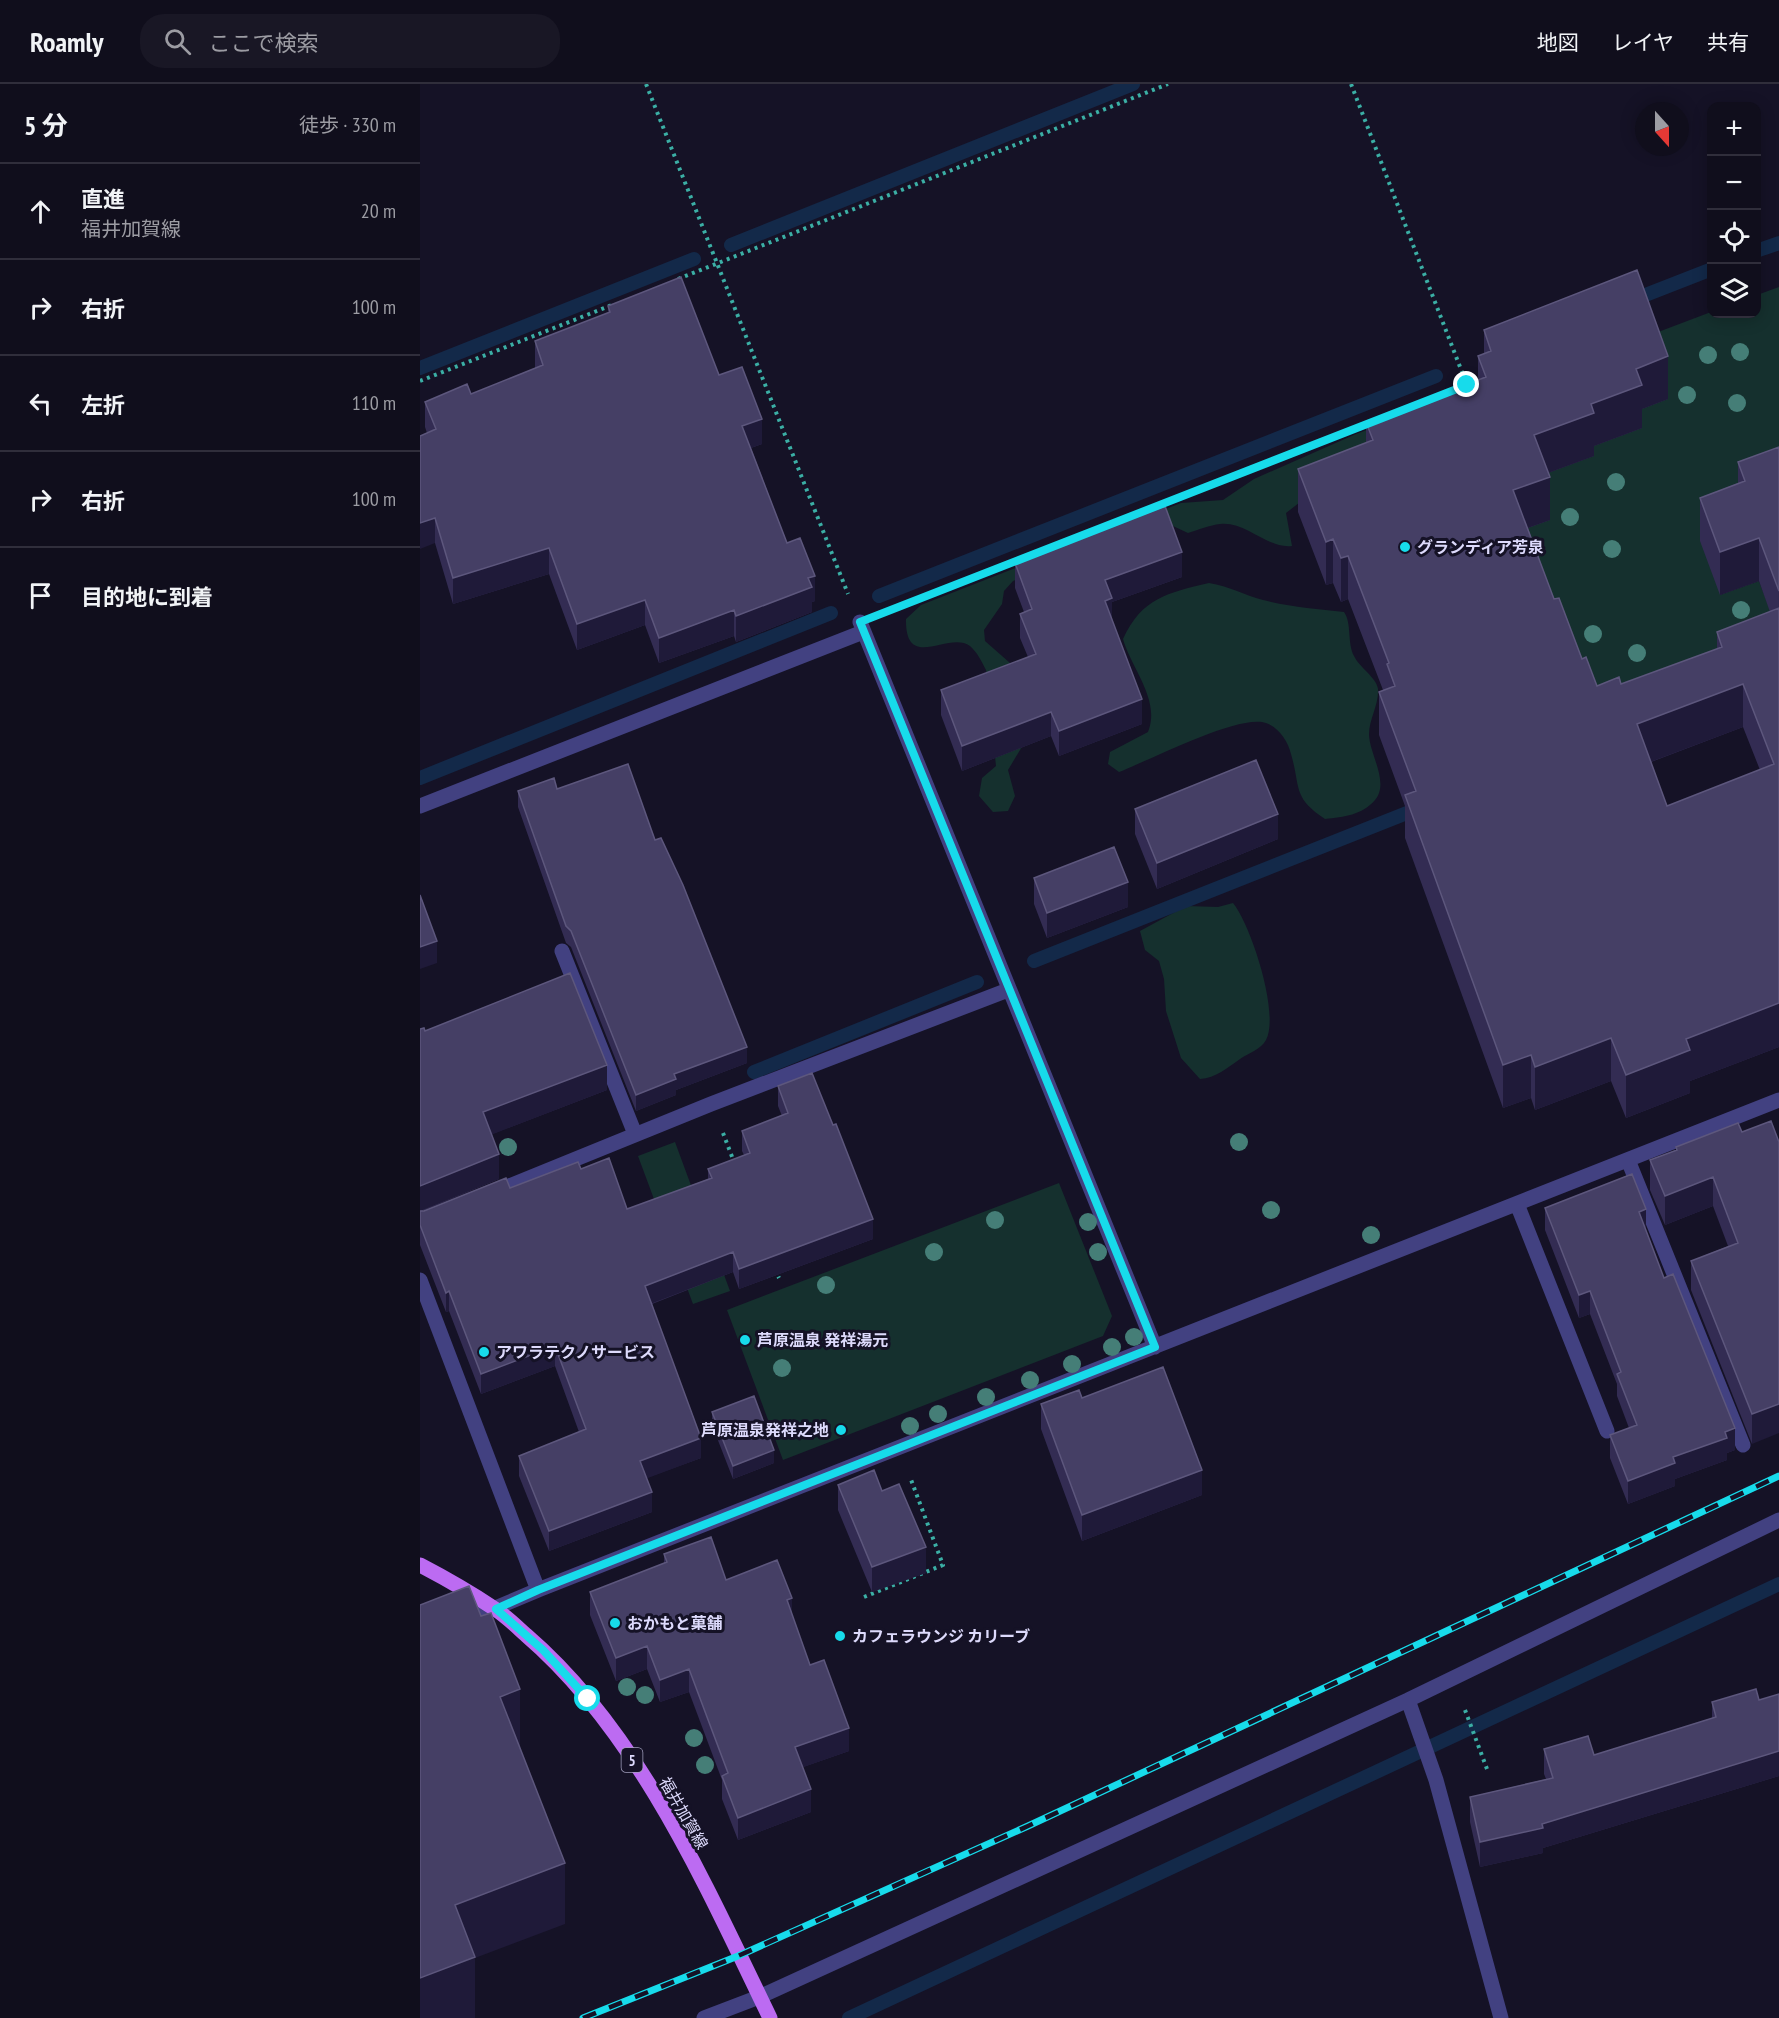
<!DOCTYPE html>
<html lang="ja">
<meta charset="utf-8">
<style>
body{margin:0;font-family:"PT Sans Narrow","Noto Sans JP",sans-serif;background:#191725;color:#f1f3f6}
.controls{position:absolute;right:18px;top:18px;display:grid;overflow:hidden;border-radius:12px;box-shadow:0 3px 15px #0003}
.controls button{width:54px;height:54px;display:grid;place-items:center;padding:0;border:0;border-bottom:2px solid #302e3b;background:#100e1c;color:#f1f3f6;font:30px sans-serif}
.compass{position:absolute;left:1215px;top:18px;width:54px;height:54px;border-radius:50%;background:#100e1c;box-shadow:0 3px 15px #0003;rotate:159deg}
.stop{position:absolute;width:18px;height:18px;margin:-14px;border:4px solid #17dbeb;border-radius:50%;background:#fff}
.stop.end{background:#17dbeb;border-color:#fff;box-shadow:0 2px 6px #0008}
.list{margin:0;padding:0;list-style:none}
h2{display:flex;justify-content:space-between;align-items:center;height:78px;margin:0;padding:0 24px;font-size:26px}
h2 small{font-size:20px;font-weight:400;color:#9c9ca3}
.list li{display:grid;grid-template-columns:39px 1fr auto;gap:18px;align-items:center;box-sizing:border-box;height:96px;padding:0 24px;border-top:2px solid #302e3b}
.list b{display:block;font-size:22px;white-space:nowrap}
.list p{margin:0;font-size:20px;white-space:nowrap;color:#9c9ca3}
.list em{font-size:20px;font-style:normal;color:#9c9ca3}
.icon{flex:none;width:33px;height:33px;fill:none;stroke:currentColor;stroke-width:2;stroke-linecap:round;stroke-linejoin:round}
.map{position:relative;flex:none;width:1359px;height:1934px;overflow:hidden}
header{display:flex;align-items:center;gap:36px;box-sizing:border-box;height:84px;padding:0 30px;background:#100e1c;border-bottom:2px solid #302e3b}
header strong{font-size:28px}
nav{display:flex;gap:33px;margin-inline-start:auto;font-size:21px}
.search{width:420px;height:54px;background:#191725;display:flex;align-items:center;gap:15px;box-sizing:border-box;padding:0 21px;border-radius:24px;color:#9c9ca3;font-size:22px}
main{display:flex}
aside{flex:1;background:#100e1c}
.map>svg:first-child{display:block}
</style>
<header>
<strong>Roamly</strong>
<div class="search"><svg class="icon" aria-label="search" viewBox="0 0 24 24"><circle cx="10" cy="10" r="6"/><path d="M15 15l6 6"/></svg>ここで検索</div>
<nav><a>地図</a><a>レイヤ</a><a>共有</a></nav>
</header>
<main>
<aside>
<h2>5 分<small>徒歩 · 330 m</small></h2>
<ul class="list">
<li><svg class="icon" aria-label="ahead" viewBox="0 0 24 24"><path d="M12 20V5M6 11l6-6 6 6"/></svg><div><b>直進</b><p>福井加賀線</p></div><em>20 m</em></li>
<li><svg class="icon" aria-label="right" viewBox="0 0 24 24"><path d="M7 20v-9h11M14 6l5 5-5 5"/></svg><div><b>右折</b></div><em>100 m</em></li>
<li><svg class="icon" aria-label="left" viewBox="0 0 24 24"><path d="M17 20v-9H6M10 6l-5 5 5 5"/></svg><div><b>左折</b></div><em>110 m</em></li>
<li><svg class="icon" aria-label="right" viewBox="0 0 24 24"><path d="M7 20v-9h11M14 6l5 5-5 5"/></svg><div><b>右折</b></div><em>100 m</em></li>
<li><svg class="icon" aria-label="arrive" viewBox="0 0 24 24"><path d="M6 21V4h12l-3 4 3 4H6"/></svg><div><b>目的地に到着</b></div></li>
</ul>
</aside>
<div class="map">
<svg width="1359" height="1934" viewBox="0 0 1359 1934">
<rect width="100%" height="100%" fill="#151226"/>
<path fill="#15302e" d="M1359,203V406L1300,511L1339,497L1359,550L1201,644L1076,456L1114,394L1173,372L1171,363L1216,328L1225,253L1291,228L1336,230L1337,211Z
M996,328L866,429L872,462C847,465 826,437 800,440C790,441 778,446 768,449L753,442L732,444L593,497L584,507L582,520L564,546L565,557L590,579L596,589L606,656L588,686L595,712L588,727L573,728L559,712L562,694L576,682L566,586C562,578 557,568 550,562C529,546 485,589 486,535L501,521L761,419L803,416L834,395L936,350Z
M789,499C809,502 824,511 843,516C870,523 897,525 924,528C932,539 927,559 934,572C939,583 957,594 958,605C959,621 949,635 949,650C949,669 970,699 955,716C942,731 924,733 905,735C872,713 881,704 871,670C868,657 858,643 846,639C820,629 728,677 699,688L688,680L690,668L728,648C741,616 711,584 703,555C722,514 747,509 789,499Z
M813,819C831,841 860,930 846,956C841,965 829,969 820,975C807,984 796,994 780,995L761,974L746,927L744,895L739,877L725,866L720,847L766,822L798,823Z
M255,1058L310,1207L273,1220L218,1072Z
M639,1099L692,1232L683,1252L363,1376L307,1226Z"/>
<g fill="none" stroke-linecap="round" stroke-linejoin="round">
<path stroke="#132949" stroke-width="14" d="M311,161L713,0
M1336,167L1359,159
M1210,217L1292,185
M0,284L274,175
M459,512L1016,292
M0,694L411,529
M614,877L1002,723
M334,988L557,898
M429,1934L1359,1500"/>
<path stroke="#3bafa5" stroke-width="4" stroke-dasharray="3 4.5" stroke-linecap="butt" d="M226,0L428,510
M931,0L1047,301L1044,302
M258,195L748,0
M0,297L192,221
M469,527L951,338
M303,1049L314,1078
M355,1186L359,1194
M444,1513L523,1481L490,1393
M1045,1626L1067,1685"/>
<path stroke="#424181" stroke-width="15" d="M440,538L735,1263
M0,722L443,548
M142,867L215,1050
M1208,1076L1323,1361
M72,1109L291,1020L588,906
M1097,1120L1187,1347
M0,1196L118,1506
M42,1538L118,1506L1359,1016
M988,1616L1016,1696L1081,1934
M284,1934L339,1913L988,1616L1359,1436"/>
<path stroke="#bc6bf2" stroke-width="15" d="M0,1481C25,1494 51,1509 75,1525C86,1532 96,1542 106,1551C219,1648 286,1802 350,1934"/>
<g stroke="#17dbeb" stroke-width="7">
<path id="rail" d="M163,1934L318,1872L608,1742L1359,1392"/>
</g>
<use href="#rail" stroke="#151226" stroke-width="4.5" stroke-dasharray="14" stroke-linecap="butt"/>
</g>
<g fill="#457e77">
<circle cx="1320" cy="268" r="9"/>
<circle cx="1288" cy="271" r="9"/>
<circle cx="1267" cy="311" r="9"/>
<circle cx="1317" cy="319" r="9"/>
<circle cx="1196" cy="398" r="9"/>
<circle cx="1150" cy="433" r="9"/>
<circle cx="1192" cy="465" r="9"/>
<circle cx="1321" cy="526" r="9"/>
<circle cx="1173" cy="550" r="9"/>
<circle cx="1217" cy="569" r="9"/>
<circle cx="819" cy="1058" r="9"/>
<circle cx="88" cy="1063" r="9"/>
<circle cx="851" cy="1126" r="9"/>
<circle cx="575" cy="1136" r="9"/>
<circle cx="668" cy="1138" r="9"/>
<circle cx="951" cy="1151" r="9"/>
<circle cx="514" cy="1168" r="9"/>
<circle cx="678" cy="1168" r="9"/>
<circle cx="406" cy="1201" r="9"/>
<circle cx="714" cy="1253" r="9"/>
<circle cx="692" cy="1263" r="9"/>
<circle cx="652" cy="1280" r="9"/>
<circle cx="362" cy="1284" r="9"/>
<circle cx="610" cy="1296" r="9"/>
<circle cx="566" cy="1313" r="9"/>
<circle cx="518" cy="1330" r="9"/>
<circle cx="490" cy="1342" r="9"/>
<circle cx="207" cy="1603" r="9"/>
<circle cx="225" cy="1611" r="9"/>
<circle cx="274" cy="1654" r="9"/>
<circle cx="285" cy="1681" r="9"/>
</g>
<path fill="#332c53" fill-rule="evenodd" d="M188,222L299,291L342,360L331,364L367,459L395,517L392,518V528L316,558L314,552L239,579L225,541L157,566L129,490L33,520L15,459L7,349L5,343V318L51,310L115,284V257L188,229Z
M1064,246L1248,315L1222,325V344L1174,362V372L1128,389L1130,436L1108,444L1134,515L1162,575L1177,602L1201,600L1297,565V548L1350,528L1339,497L1300,511L1280,457V414L1318,399V378L1359,363V963L1270,997V1009L1206,1034L1191,997L1115,1026L1111,1014L1083,1024L985,754V722L959,651V608L963,606L928,515L921,518L913,499L906,501L878,428V385L946,359V338L1058,296V272L1064,270ZM1323,643L1340,686L1247,722L1231,678Z
M595,479L762,493L692,518V535L722,640L639,672L631,652L542,687L521,631V606L608,573L600,554V530L604,528L595,504Z
M137,705L235,756L327,979L256,1006V1011L216,1027L151,863L146,859L98,723V707Z
M715,725L858,755L737,805L715,750Z
M614,794L708,823L627,854L614,820Z
M0,945L187,1006L72,1050L79,1095L2,1127H4L161,1085L207,1125L288,1095V1085L324,1071L322,1067V1047L362,1032L358,1022V1002L453,1155L319,1205L313,1188L232,1220L281,1374L226,1394L232,1428L129,1467L99,1392V1372L159,1348L135,1282L61,1310L29,1227L26,1228L0,1161Z
M1351,1037L1332,1360L1271,1206V1177L1308,1162L1293,1122L1245,1141L1230,1106V1076L1256,1067V1063L1322,1048Z
M1125,1124L1226,1147L1244,1194L1315,1366L1307,1369V1376L1255,1395V1402L1208,1420L1190,1374V1351L1209,1344L1197,1312V1300L1170,1230L1159,1234L1125,1146Z
M662,1314L782,1411L662,1457L621,1345V1320Z
M292,1328L354,1379L313,1395L292,1341Z
M418,1401L462,1407L506,1489L452,1508L418,1426Z
M244,1470L306,1496L372,1530L390,1581L429,1667L383,1683L391,1728L318,1756L302,1715V1696L269,1608L240,1618L227,1585L196,1597L170,1531V1508L244,1479Z
M1359,1610V1692L1123,1764V1769L1060,1783L1050,1738V1713L1126,1695L1124,1690V1665L1174,1671L1292,1634V1618L1339,1616Z"/>
<path fill="#1f1a39" d="M1248,272V315L1222,325V344L1174,362V372L1114,394V351L1171,320L1216,285Z
M342,335V360L322,367V342Z
M1130,393V436L1093,449V406Z
M15,434V459L0,465V439Z
M1339,454V497L1300,511V468Z
M913,455V499L906,501V458Z
M129,464V490L33,520V494Z
M762,468V493L692,518V539L685,541V496Z
M928,472V515L921,518V474Z
M395,492V517L392,518V528L316,558V532L388,494Z
M225,516V541L157,566V540Z
M314,526V552L239,579V554Z
M1323,600V643L1217,683V640Z
M722,615V640L639,672V647Z
M631,628V652L542,687V662Z
M858,730V755L737,805V779Z
M708,798V823L627,854V829Z
M17,857V879L0,885V863Z
M1359,919V963L1270,997V1009L1206,1034V991L1266,955Z
M1191,954V997L1115,1026V983Z
M327,963V979L256,1006V1011L216,1027V1011L254,990Z
M1111,971V1014L1083,1024V981Z
M187,981V1006L63,1054V1028Z
M79,1070V1095L0,1127V1102Z
M1293,1093V1122L1245,1141V1112Z
M1226,1125V1148L1219,1128Z
M453,1135V1155L319,1205V1185Z
M313,1168V1188L225,1222V1202Z
M29,1207V1227L26,1228V1209Z
M1170,1207V1230L1159,1234V1211Z
M135,1262V1282L61,1310V1290Z
M1359,1320V1349L1332,1360V1330Z
M1315,1344V1366L1307,1369V1376L1255,1395V1402L1208,1420V1397L1253,1373L1305,1348Z
M281,1354V1374L220,1397V1377Z
M354,1366V1379L313,1395V1382Z
M782,1386V1411L662,1457V1431Z
M232,1408V1428L129,1467V1447Z
M506,1463V1489L452,1508V1483Z
M372,1514V1537L367,1516Z
M227,1562V1585L196,1597V1574Z
M269,1585V1608L240,1618V1596Z
M100,1605V1666L80,1613Z
M429,1644V1667L375,1686V1663Z
M1359,1667V1692L1123,1764V1769L1060,1783V1758Z
M391,1705V1728L318,1756V1734Z
M145,1779V1840L55,1874V1934H0V1894L35,1821Z"/>
<path fill="#453f65" stroke="#5d577d" stroke-width="1.5" fill-rule="evenodd" d="M1217,186L1248,272L1216,285L1222,301L1171,320L1174,329L1114,351L1130,393L1093,406L1134,515L1139,514L1162,575L1166,573L1177,602L1199,593L1201,600L1302,563L1297,548L1359,524V919L1266,955L1270,966L1206,991L1191,954L1115,983L1111,971L1083,981L985,711L996,707L959,608L975,602L967,580L969,579L928,472L921,474L913,455L906,458L878,385L953,356L946,338L1066,293L1058,272L1071,267L1064,246ZM1323,600L1354,680L1247,722L1217,640Z
M261,193L299,291L322,283L342,335L322,342L367,459L380,454L395,492L388,494L392,503L316,532L314,526L239,554L225,516L157,540L129,464L33,494L15,434L0,439V352L16,345L5,318L47,300L51,310L123,281L115,257L190,228L188,222Z
M1359,363V507L1339,454L1300,468L1280,414L1325,397L1318,378Z
M745,422L762,468L685,496L692,514L685,517L722,615L639,647L631,628L542,662L521,606L616,570L600,530L612,525L595,479Z
M836,676L858,730L737,779L715,725Z
M208,680L235,756L241,754L263,801L327,963L254,990L256,995L216,1011L151,847L146,842L98,707L134,694L137,705Z
M694,763L708,798L627,829L614,794Z
M0,811L17,857L0,863Z
M150,889L187,981L63,1028L79,1070L0,1102V945L4,944L5,947Z
M392,989L413,1041L416,1040L453,1135L319,1185L313,1168L225,1202L281,1354L220,1377L232,1408L129,1447L99,1372L166,1345L135,1262L61,1290L29,1207L26,1209L0,1141V1127H4L86,1094L90,1104L158,1078L161,1085L189,1074L207,1125L292,1094L288,1085L330,1069L322,1047L368,1029L358,1002Z
M1351,1037L1359,1058V1320L1332,1330L1271,1177L1318,1159L1293,1093L1245,1112L1230,1076L1257,1066L1256,1063L1318,1039L1322,1048Z
M1212,1090L1226,1125L1219,1128L1244,1194L1253,1190L1315,1344L1305,1348L1307,1354L1253,1373L1255,1379L1208,1397L1190,1351L1217,1341L1197,1290L1201,1288L1170,1207L1159,1211L1125,1124Z
M743,1283L782,1386L662,1431L621,1320L659,1306L662,1314Z
M334,1312L354,1366L313,1382L292,1328Z
M454,1386L462,1407L479,1400L506,1463L452,1483L418,1401Z
M291,1453L306,1496L357,1476L372,1514L367,1516L390,1581L404,1576L429,1644L375,1663L391,1705L318,1734L302,1692L308,1689L269,1585L240,1596L227,1562L196,1574L170,1508L247,1478L244,1470Z
M49,1502L61,1532L71,1529L100,1605L80,1613L145,1779L35,1821L55,1873L0,1894V1521Z
M1336,1605L1339,1616L1359,1610V1667L1122,1740L1123,1744L1060,1758L1050,1713L1133,1694L1124,1665L1168,1652L1174,1671L1296,1633L1292,1618Z"/>
<g fill="none" stroke-linecap="round" stroke-linejoin="round">
<path stroke="#17dbeb" stroke-width="8" d="M168,1615L123,1566L76,1525L118,1506L735,1263L440,538L1047,301"/>
</g>
<g fill="#17dbeb" stroke="#151226" stroke-width="2">
<circle cx="985" cy="463" r="6"/>
<circle cx="325" cy="1256" r="6"/>
<circle cx="64" cy="1268" r="6"/>
<circle cx="421" cy="1346" r="6"/>
<circle cx="195" cy="1539" r="6"/>
<circle cx="420" cy="1552" r="6"/>
</g>
<g text-anchor="middle" dominant-baseline="central" stroke-width="6" stroke-linejoin="round" paint-order="stroke">
<rect fill="#151226" stroke="#a19ebc" stroke-width="1.5" x="201.5" y="1664" width="21" height="24" rx="4.5"/>
<g font-size="15" font-weight="bold" fill="#dddafc">
<text x="212" y="1676">5</text>
</g>
<g font-size="16" font-weight="bold" fill="#dddafc" stroke="#151226" text-anchor="start">
<text x="997" y="463">グランディア芳泉</text>
<text x="337" y="1256">芦原温泉 発祥湯元</text>
<text x="76" y="1268">アワラテクノサービス</text>
<text x="409" y="1346" text-anchor="end">芦原温泉発祥之地</text>
<text x="207" y="1539">おかもと菓舗</text>
<text x="432" y="1552">カフェラウンジ カリーブ</text>
</g>
<g font-size="16" fill="#dddafc" stroke="#151226">
<text transform="translate(264 1729) rotate(60)">福井加賀線</text>
</g>
</g>
</svg>
<div class="controls">
<button>+</button>
<button>−</button>
<button><svg class="icon" aria-label="locate" viewBox="0 0 24 24"><circle cx="12" cy="12" r="6"/><path d="M12 2v4M12 18v4M2 12h4M18 12h4"/></svg></button>
<button><svg class="icon" aria-label="layers" viewBox="0 0 24 24"><path d="M12 4l9 5-9 5-9-5zM3 14l9 5 9-5"/></svg></button>
</div>
<svg class="compass" viewBox="-18 -18 36 36"><path d="M0-13l5 13h-10z" fill="#e53935"/><path d="M0 13l5-13h-10z" fill="#9c9ca3"/></svg>
<div class="stop" style="left:168px;top:1615px"></div>
<div class="stop end" style="left:1047px;top:301px"></div>
</div>
</main>
